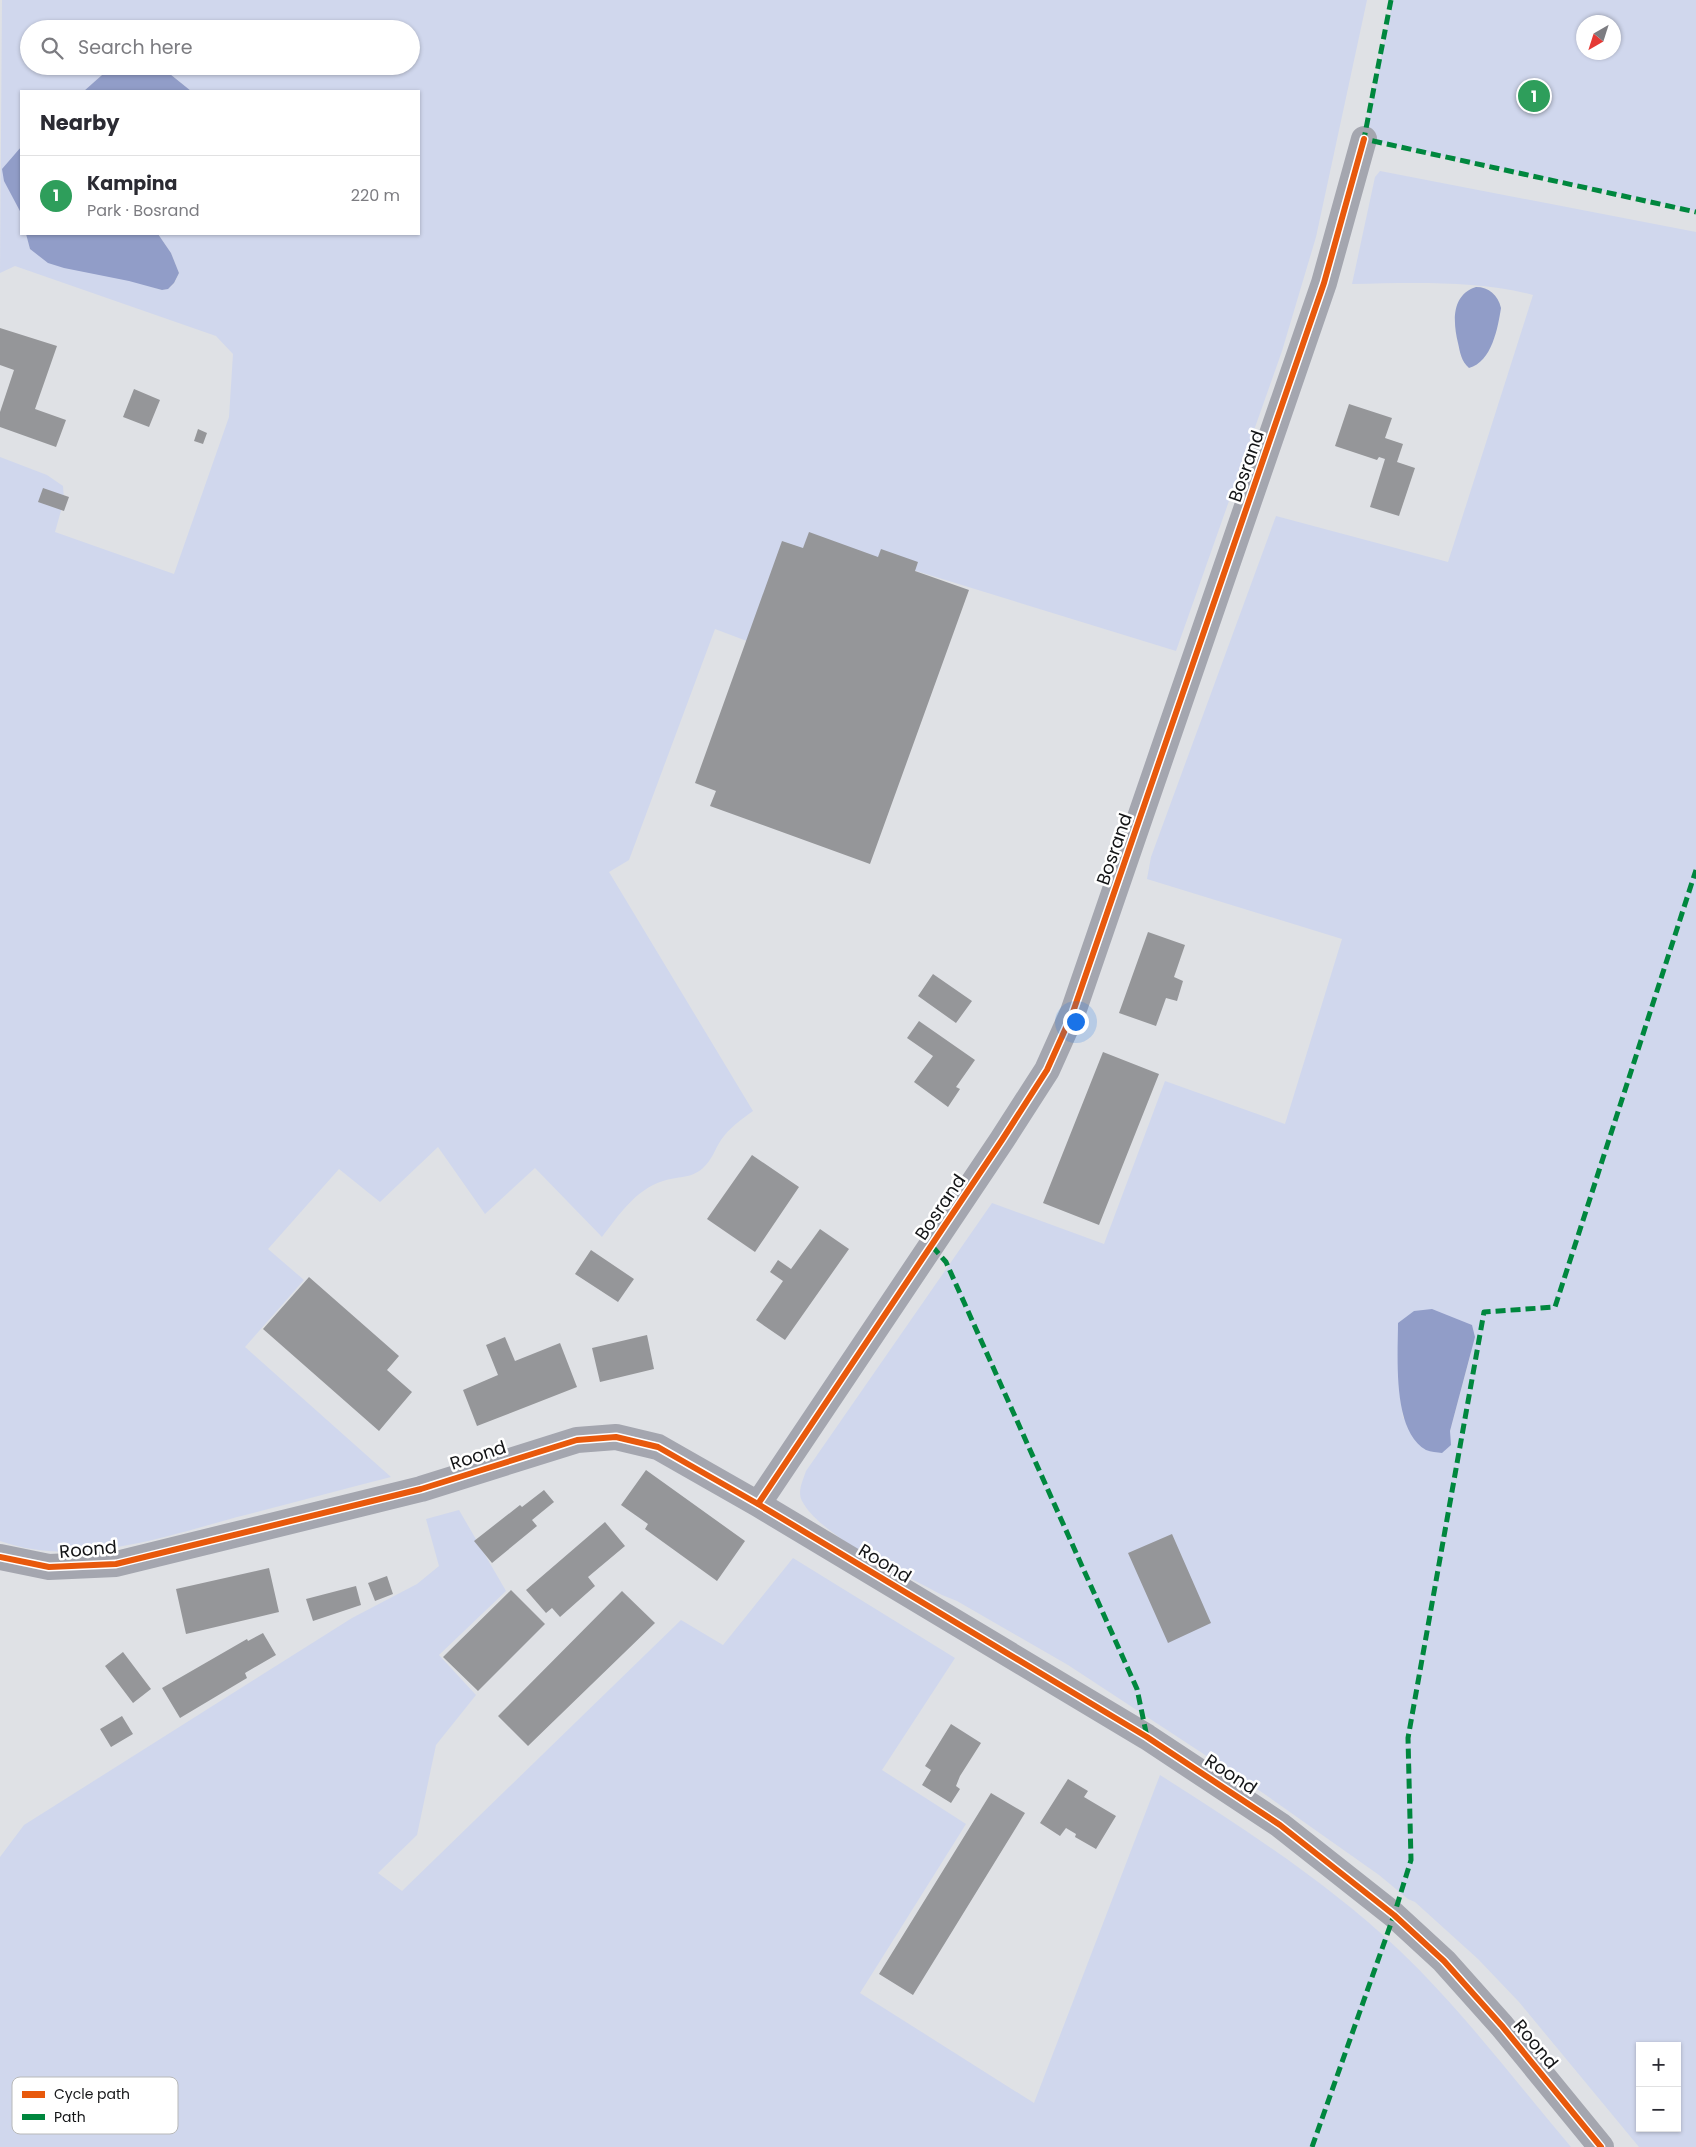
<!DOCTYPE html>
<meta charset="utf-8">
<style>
body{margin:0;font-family:Poppins,sans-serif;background:#f2f2f3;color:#2b2b33}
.controls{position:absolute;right:15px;bottom:15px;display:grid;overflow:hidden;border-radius:0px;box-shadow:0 1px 4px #0004}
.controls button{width:45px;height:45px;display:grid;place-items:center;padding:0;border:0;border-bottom:1px solid #e1e1e2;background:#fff;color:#2b2b33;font:25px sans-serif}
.compass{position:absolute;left:1576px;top:15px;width:45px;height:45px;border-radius:50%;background:#fff;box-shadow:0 1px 4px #0004;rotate:219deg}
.you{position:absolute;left:1075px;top:1021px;width:18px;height:18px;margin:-12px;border:4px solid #fff;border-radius:50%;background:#1a73e8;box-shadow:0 0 0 8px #1a73e833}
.badge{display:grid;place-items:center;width:32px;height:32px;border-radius:50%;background:#111827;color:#fff;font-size:16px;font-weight:700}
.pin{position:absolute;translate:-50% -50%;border:2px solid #fff;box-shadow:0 1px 5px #0006}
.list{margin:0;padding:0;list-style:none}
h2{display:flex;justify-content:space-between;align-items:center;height:65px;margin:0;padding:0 20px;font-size:21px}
h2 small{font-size:16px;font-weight:400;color:#7c7c81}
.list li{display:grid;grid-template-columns:32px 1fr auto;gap:15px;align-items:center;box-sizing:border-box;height:80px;padding:0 20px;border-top:1px solid #e1e1e2}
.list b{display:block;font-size:19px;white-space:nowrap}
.list p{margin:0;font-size:16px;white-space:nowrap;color:#7c7c81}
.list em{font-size:16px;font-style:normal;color:#7c7c81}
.icon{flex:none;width:28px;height:28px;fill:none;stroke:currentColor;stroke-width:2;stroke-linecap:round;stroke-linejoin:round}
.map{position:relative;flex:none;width:1696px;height:2147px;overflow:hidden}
.search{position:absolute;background:#fff;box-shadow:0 1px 4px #0004;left:20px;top:20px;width:400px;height:55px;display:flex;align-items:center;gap:12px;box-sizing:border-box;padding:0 18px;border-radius:28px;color:#7c7c81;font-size:19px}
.panel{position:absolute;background:#fff;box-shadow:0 1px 4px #0004;left:20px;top:90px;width:400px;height:145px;border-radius:0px}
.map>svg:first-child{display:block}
</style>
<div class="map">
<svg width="1696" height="2147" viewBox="0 0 1696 2147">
<rect width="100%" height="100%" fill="#dfe1e5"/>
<path fill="#d0d7ed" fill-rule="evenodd" d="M2,0H1367L1316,237L1282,351L1176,651L861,554L824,670L715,629L629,860L609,872L753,1111C742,1119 729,1128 721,1140C715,1149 712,1160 703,1168C691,1179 677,1176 663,1181C635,1190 619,1215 602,1237L535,1168L485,1214L438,1147L380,1202L339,1169L268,1249L304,1280L245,1347L391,1477C340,1490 289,1504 237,1517C164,1537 76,1568 0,1541V457L47,475L63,486L64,500L55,532L174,574L229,417L233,354L216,336L15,266L0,273ZM29,29H411V66H130L165,70L191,91H419V234H158L171,253L179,273C175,282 173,289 162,290L30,249L26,234H21L19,149L21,147V91H84L102,75L128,66H29Z
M1393,0H1696V211L1364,139ZM1584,22H1614V52H1584Z
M1380,171L1696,232V2147H1639L1519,2002L1478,1959L1415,1902L1408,1899L1379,1875L1263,1793L1068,1665L957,1601L942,1595C906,1575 821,1537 802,1501C797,1492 803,1480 806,1471L992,1203L1104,1244L1165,1081L1285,1124L1342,939L1147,879L1151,857L1276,516L1448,562L1533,295C1475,280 1412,283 1352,284L1375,177ZM1398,1323L1471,1353L1450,1431L1403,1418L1399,1373ZM1640,2046H1677V2128H1640Z
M459,1510L506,1591L439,1655L476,1695L436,1745L417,1835L378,1873L402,1891L681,1620L723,1645L793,1558L955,1658L882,1770L966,1824L860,1993L1034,2103L1160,1775C1243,1828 1327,1882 1399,1950C1462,2010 1515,2081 1571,2147H0V1857L24,1825L352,1618L417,1584L439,1566L426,1519Z"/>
<path fill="#919dc8" d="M128,66L165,70L191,91H84L102,75Z
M21,147V213L4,181L2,169Z
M26,234H158L171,253L179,273L174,283L168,289L162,290L129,281L64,268L48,263L30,249Z
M1476,287C1489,287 1498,295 1501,308C1498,327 1492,362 1469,368C1461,361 1460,352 1458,343C1453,322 1451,295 1476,287Z
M1432,1309L1472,1325L1475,1337L1450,1431L1451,1445L1442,1453C1437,1452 1431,1452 1426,1450C1392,1431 1398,1357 1398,1323L1414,1311Z"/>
<path fill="#959699" d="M0,328L57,346L35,409L66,420L56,447L0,427V412L14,370L0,365Z
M134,389L160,400L149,427L123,417Z
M1349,404L1392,418L1385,438L1403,444L1397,462L1415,468L1399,516L1370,507L1385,459L1379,457L1377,460L1335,446Z
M198,429L207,433L203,444L194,441Z
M43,488L69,497L64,511L38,502Z
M809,532L878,557L881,549L918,562L915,571L969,590L870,864L710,806L716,791L695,783L782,541L803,548Z
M1148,932L1185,945L1174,977L1183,981L1177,1001L1166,998L1156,1026L1119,1013Z
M933,974L972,1001L956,1023L918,996Z
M919,1021L975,1060L956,1087L960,1089L948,1107L914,1082L933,1056L907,1038Z
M1103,1052L1159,1074L1099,1225L1043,1203Z
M752,1155L799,1187L755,1252L707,1219Z
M820,1229L849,1249L785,1340L756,1320L783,1281L770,1272L778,1260L791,1269Z
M591,1250L634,1279L618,1302L575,1274Z
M309,1277L399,1356L387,1370L412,1392L379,1431L263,1329Z
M647,1335L654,1369L600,1382L592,1348Z
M505,1337L515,1361L560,1343L577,1387L477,1426L463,1390L498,1375L486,1345Z
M646,1470L745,1541L717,1581L645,1529L648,1524L621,1505Z
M544,1490L554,1502L532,1520L537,1526L492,1563L474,1541L520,1505L522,1507Z
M605,1522L625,1546L588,1577L595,1586L560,1617L552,1608L546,1613L526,1590Z
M1172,1534L1211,1623L1168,1643L1128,1553Z
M269,1568L279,1612L186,1634L176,1589Z
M387,1576L393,1594L375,1601L368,1583Z
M356,1586L361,1605L313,1621L306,1599Z
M511,1590L545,1624L478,1691L443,1657Z
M622,1591L655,1623L528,1746L498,1716Z
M263,1633L276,1655L245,1673L247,1678L180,1718L162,1688L247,1639L248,1641Z
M123,1652L151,1689L133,1703L105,1666Z
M122,1716L133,1734L111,1747L100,1729Z
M951,1724L981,1743L960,1776L956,1786L960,1789L951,1803L922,1785L931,1770L925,1766Z
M1068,1779L1088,1791L1084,1797L1116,1816L1096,1849L1075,1837L1076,1834L1066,1828L1060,1836L1040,1823Z
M991,1793L1025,1813L913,1995L879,1974Z"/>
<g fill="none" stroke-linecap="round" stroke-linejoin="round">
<path stroke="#a4a6af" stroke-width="26" d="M758,1504L1002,1140L1047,1070L1073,1012L1324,283L1364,139
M0,1557L49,1567L116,1564L421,1489L577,1440L616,1437L658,1447L758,1504L1147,1737L1280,1825L1394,1915L1444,1961L1502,2026L1601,2147"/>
<path stroke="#00873e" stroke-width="5" stroke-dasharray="10 5" stroke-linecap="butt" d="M1391,0L1364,139L1696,212
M932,1246L946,1262L1137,1689L1147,1737
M1312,2147L1394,1915L1411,1860L1408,1738L1484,1312L1555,1307L1696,870"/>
<g stroke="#fff" stroke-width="9">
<path id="cycleway" d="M758,1504L1002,1140L1047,1070L1073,1012L1324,283L1364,139
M0,1557L49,1567L116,1564L421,1489L577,1440L616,1437L658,1447L758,1504L1147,1737L1280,1825L1394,1915L1444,1961L1502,2026L1601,2147"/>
</g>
<use href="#cycleway" stroke="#e8590c" stroke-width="6"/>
</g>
<g text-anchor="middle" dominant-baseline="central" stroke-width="5" stroke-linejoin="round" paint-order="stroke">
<g font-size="18" fill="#141517" stroke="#fff">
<text transform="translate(1246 466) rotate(-71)">Bosrand</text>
<text transform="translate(1114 849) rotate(-71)">Bosrand</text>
<text transform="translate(940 1207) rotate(-56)">Bosrand</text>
<text transform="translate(478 1455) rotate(-18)">Roond</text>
<text transform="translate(88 1549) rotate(-5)">Roond</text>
<text transform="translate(885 1563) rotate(31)">Roond</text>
<text transform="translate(1231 1774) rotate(33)">Roond</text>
<text transform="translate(1536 2044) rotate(50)">Roond</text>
</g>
</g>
<rect x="12" y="2077" width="166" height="57" rx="8" fill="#fff" stroke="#b8b9b9" stroke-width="1"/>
<rect x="22" y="2091" width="23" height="7" fill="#e8590c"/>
<rect x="22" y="2114" width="23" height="6" fill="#00873e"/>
<g font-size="14" fill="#141517">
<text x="54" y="2099">Cycle path</text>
<text x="54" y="2122">Path</text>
</g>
</svg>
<div class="controls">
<button>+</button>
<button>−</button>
</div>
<svg class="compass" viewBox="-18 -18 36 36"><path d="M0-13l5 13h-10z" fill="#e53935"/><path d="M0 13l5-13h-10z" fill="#7c7c81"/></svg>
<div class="you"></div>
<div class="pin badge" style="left:1534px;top:96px;background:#2e9e5b">1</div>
<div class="search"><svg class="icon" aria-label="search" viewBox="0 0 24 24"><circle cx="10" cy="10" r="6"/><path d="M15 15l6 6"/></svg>Search here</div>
<section class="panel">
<h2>Nearby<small></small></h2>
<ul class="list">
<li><span class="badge" style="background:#2e9e5b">1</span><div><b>Kampina</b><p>Park · Bosrand</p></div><em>220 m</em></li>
</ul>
</section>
</div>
